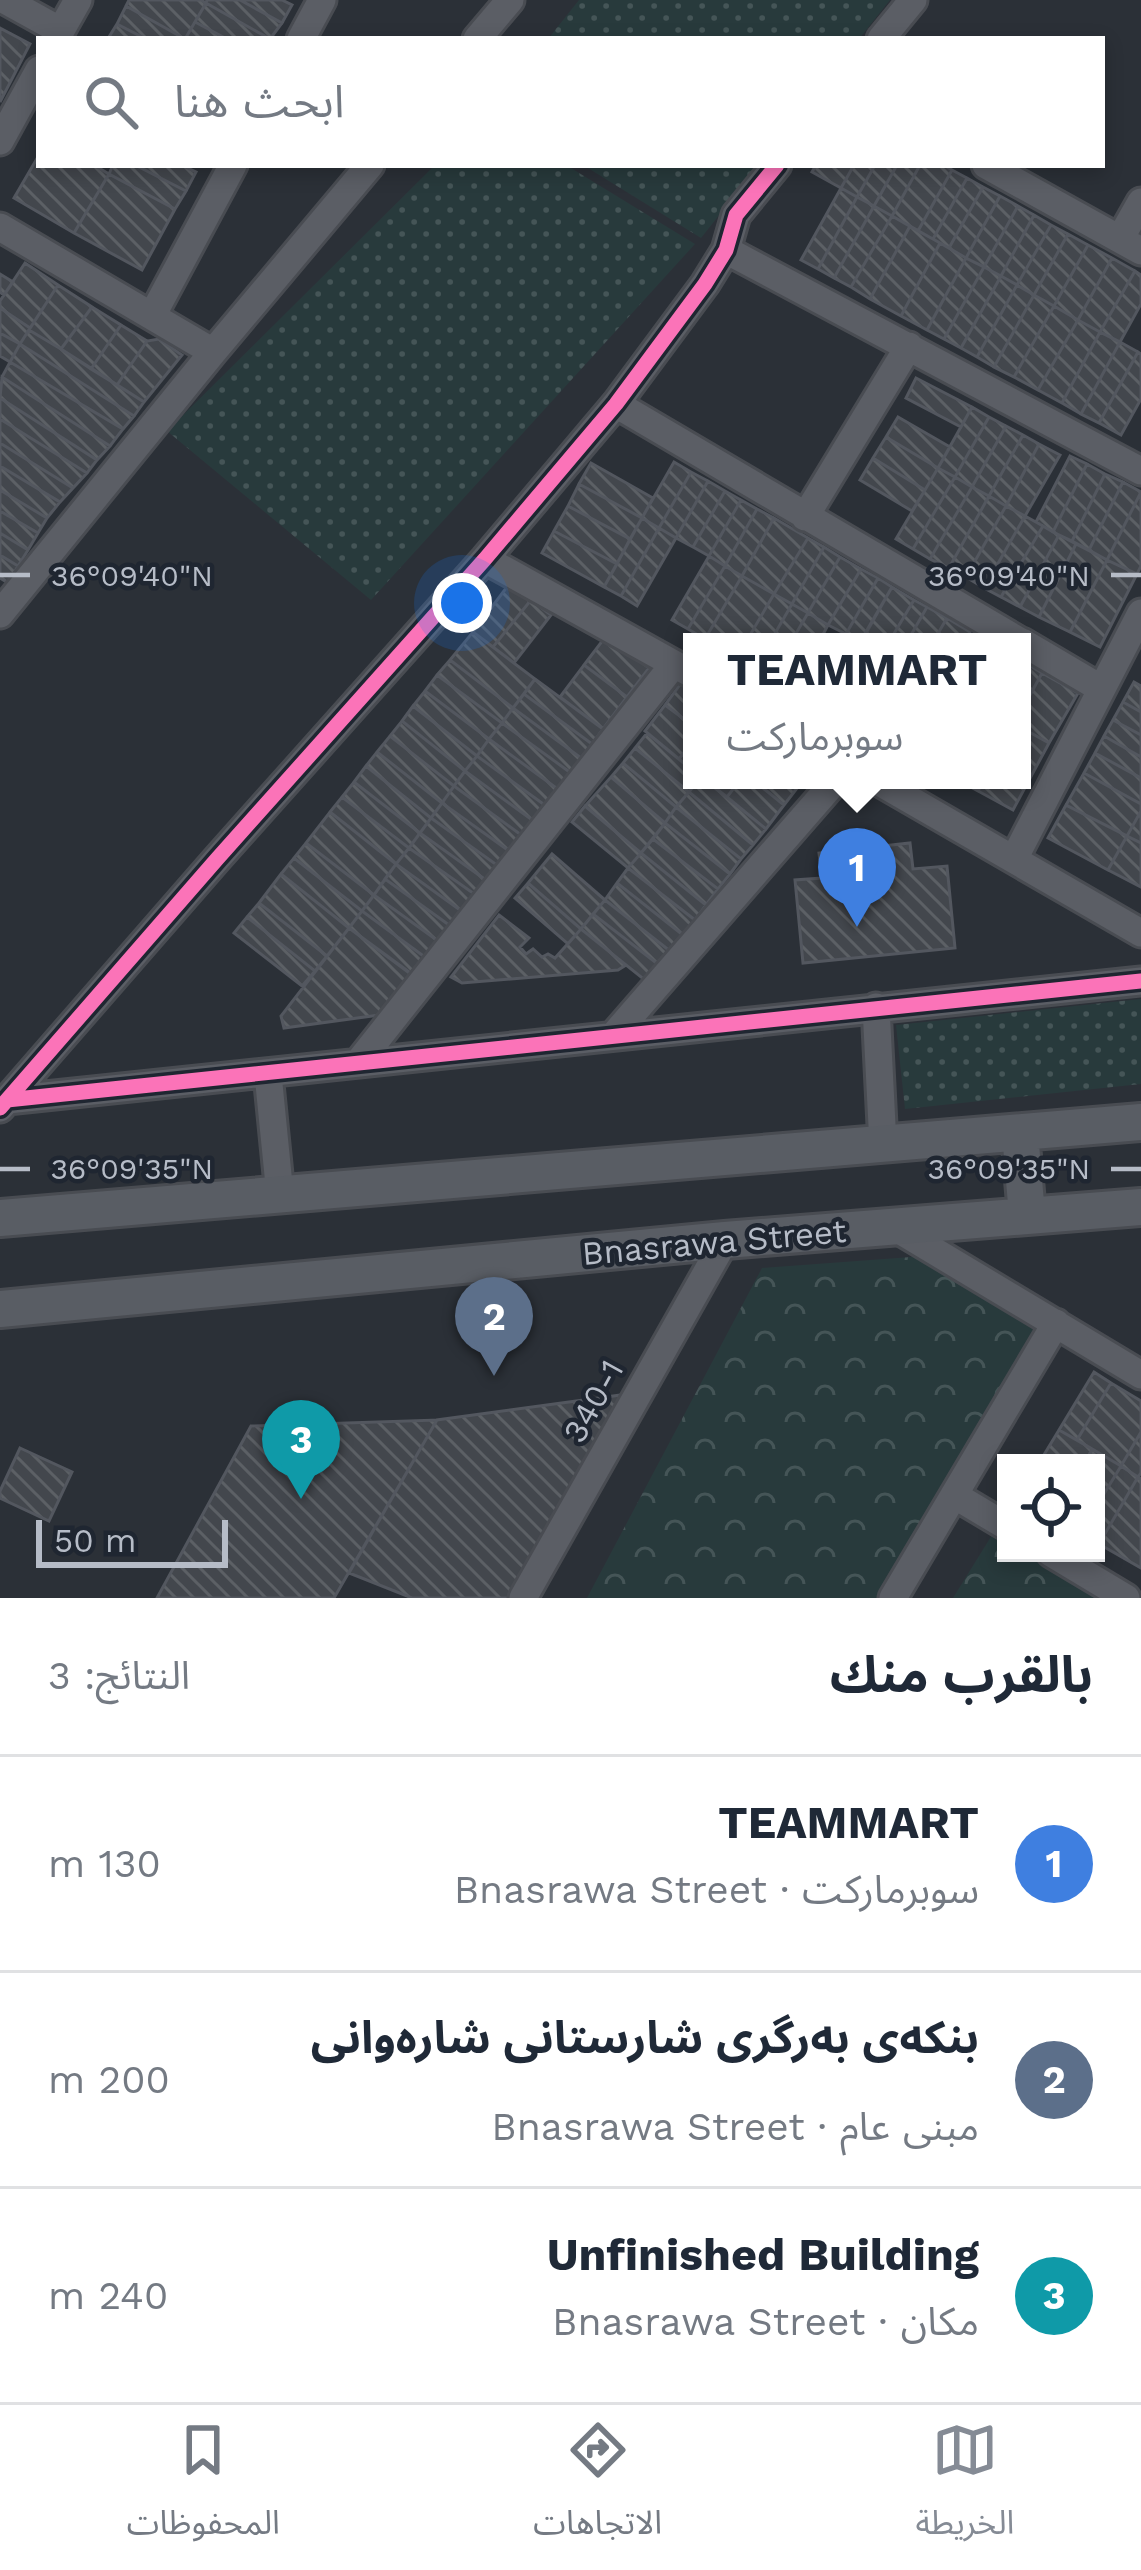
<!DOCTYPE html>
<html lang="ar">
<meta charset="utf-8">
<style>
body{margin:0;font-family:"Work Sans","Noto Sans Arabic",sans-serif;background:#f2f2f3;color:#1f2937;direction:rtl}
.controls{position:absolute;right:36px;bottom:36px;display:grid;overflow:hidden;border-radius:0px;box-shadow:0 6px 18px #0003}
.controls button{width:108px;height:108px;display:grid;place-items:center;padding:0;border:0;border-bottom:3px solid #e0e1e3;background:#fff;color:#1f2937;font:60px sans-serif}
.scale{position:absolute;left:36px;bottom:30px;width:192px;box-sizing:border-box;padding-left:12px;border:6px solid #b6bcc7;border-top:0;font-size:33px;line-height:42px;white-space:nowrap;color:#b6bcc7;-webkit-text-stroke:9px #1f2631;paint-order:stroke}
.you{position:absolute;left:462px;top:603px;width:42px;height:42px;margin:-30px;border:9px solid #fff;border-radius:50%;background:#1a73e8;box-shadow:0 0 0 18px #1a73e833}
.badge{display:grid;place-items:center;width:78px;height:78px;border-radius:50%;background:#858b95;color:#fff;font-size:39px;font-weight:700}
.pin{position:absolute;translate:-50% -99px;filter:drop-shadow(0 3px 6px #0008)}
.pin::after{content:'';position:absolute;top:63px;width:42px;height:36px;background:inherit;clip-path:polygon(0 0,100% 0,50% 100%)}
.popup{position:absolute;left:683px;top:633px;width:348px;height:156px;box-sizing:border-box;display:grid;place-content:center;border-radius:0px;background:#fff;filter:drop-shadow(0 3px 9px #0005);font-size:39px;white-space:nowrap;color:#747a83}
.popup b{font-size:45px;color:#1f2937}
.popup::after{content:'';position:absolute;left:50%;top:100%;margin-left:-24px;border:24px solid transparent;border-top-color:#fff}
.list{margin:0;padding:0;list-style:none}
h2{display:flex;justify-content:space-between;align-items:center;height:156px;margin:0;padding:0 48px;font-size:51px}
h2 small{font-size:39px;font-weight:400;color:#747a83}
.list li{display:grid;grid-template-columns:78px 1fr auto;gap:36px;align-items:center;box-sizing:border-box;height:216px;padding:0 48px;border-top:3px solid #e0e1e3}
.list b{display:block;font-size:45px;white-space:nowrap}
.list p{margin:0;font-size:39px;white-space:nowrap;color:#747a83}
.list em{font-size:39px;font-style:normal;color:#747a83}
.icon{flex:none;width:66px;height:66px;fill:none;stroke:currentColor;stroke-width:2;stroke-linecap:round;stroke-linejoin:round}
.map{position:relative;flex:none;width:1141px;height:1598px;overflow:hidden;direction:ltr}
.search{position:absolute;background:#fff;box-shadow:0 6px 18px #0003;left:36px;right:36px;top:36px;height:132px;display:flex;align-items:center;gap:30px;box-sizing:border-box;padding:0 42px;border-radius:0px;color:#747a83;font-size:45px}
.sheet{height:804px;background:#fff}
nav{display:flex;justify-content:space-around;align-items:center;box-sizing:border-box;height:168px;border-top:3px solid #e0e1e3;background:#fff;font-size:33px;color:#747a83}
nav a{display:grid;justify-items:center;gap:6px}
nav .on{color:#858b95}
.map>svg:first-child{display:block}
</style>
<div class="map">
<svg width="1141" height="1598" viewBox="0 0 1141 1598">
<defs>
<pattern id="grass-dots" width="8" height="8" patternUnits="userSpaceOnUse" patternTransform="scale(3)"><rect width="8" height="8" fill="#283a3c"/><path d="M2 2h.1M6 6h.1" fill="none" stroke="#455557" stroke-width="1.8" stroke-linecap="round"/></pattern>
<pattern id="park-crowns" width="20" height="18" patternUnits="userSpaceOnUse" patternTransform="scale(3)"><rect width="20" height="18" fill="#283a3c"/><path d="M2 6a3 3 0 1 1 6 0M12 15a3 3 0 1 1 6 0" fill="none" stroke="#455557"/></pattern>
<pattern id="building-back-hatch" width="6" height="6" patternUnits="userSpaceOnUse" patternTransform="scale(3)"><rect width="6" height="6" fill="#43474d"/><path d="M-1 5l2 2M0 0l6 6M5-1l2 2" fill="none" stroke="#5c6065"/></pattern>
</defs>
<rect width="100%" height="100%" fill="#2b3037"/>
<path fill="url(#grass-dots)" d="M579,0H890L859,39H548Z
M435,165H566L695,244L371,600L167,431Z
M583,165H759L701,238Z
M1141,999V1084L905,1109L896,1025Z"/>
<path fill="url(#park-crowns)" d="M925,1256L1058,1334L900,1598H587L762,1268Z
M992,1535L1006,1542V1553H1025L1104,1598H953Z"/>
<path fill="url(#building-back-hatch)" stroke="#53575f" stroke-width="3" d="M129,0H201L206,3L185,39L126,6Z
M207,0H240L282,23L270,39L206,3Z
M240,0H282L292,5L282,23Z
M206,3L270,39H227L195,22Z
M126,6L185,39H146L117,24Z
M195,22L227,39H185Z
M117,24L146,39H113L109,37Z
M0,28L30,44L0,102Z
M39,155V165H94L109,174L74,233L14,198Z
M113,165H135L186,191L175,209L109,174Z
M135,165H181L196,172L186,191Z
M816,165H854L841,188L812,172Z
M854,165H875L857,197L841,188Z
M875,165H897L874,206L857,197Z
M897,165H920L892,216L874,206Z
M920,165H944L952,170L918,231L892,216Z
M952,170L967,178L933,239L918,231Z
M109,174L175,209L142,270L74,233Z
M967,178L983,187L949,248L933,239Z
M983,187L1000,196L966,258L949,248Z
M841,188L857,197L818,269L801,260Z
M1000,196L1018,206L984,267L966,258Z
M857,197L874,206L834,278L818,269Z
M874,206L892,216L851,287L834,278Z
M1018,206L1034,215L1001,276L984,267Z
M1034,215L1051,225L1017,285L1001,276Z
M892,216L910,226L870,299L851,287Z
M1051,225L1068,234L1034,295L1017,285Z
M910,226L940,243L901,316L870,299Z
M1068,234L1088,245L1054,306L1034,295Z
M940,243L966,258L927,330L901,316Z
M1088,245L1112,258L1078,320L1054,306Z
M966,258L984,267L944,339L927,330Z
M1112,258L1135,271L1100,332L1078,320Z
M25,263L58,285L30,328L0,308V301Z
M984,267L1001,276L961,348L944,339Z
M1135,271L1141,275V304L1120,342L1100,332Z
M0,274L13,282L4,295L0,292Z
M1001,276L1017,285L977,357L961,348Z
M58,285L92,307L61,349L29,330Z
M1017,285L1034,295L994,367L977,357Z
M1034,295L1054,306L1014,377L994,367Z
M1054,306L1078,320L1038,390L1014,377Z
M92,307L121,325L91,369L61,349Z
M0,308L30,328L20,344L0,333Z
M1078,320L1100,332L1062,403L1038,390Z
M121,325L147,341L117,385L91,369Z
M29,330L61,349L144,402L134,416L20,344Z
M1100,332L1120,342L1081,414L1062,403Z
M0,333L20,344L10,362L0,356Z
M159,339L182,355L144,402L117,385L147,341Z
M1120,342L1138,352L1099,423L1081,414Z
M20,344L134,416L123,429L10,362Z
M1138,352L1141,354V399L1121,435L1099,423Z
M10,362L123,429L110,446L2,377Z
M2,377L110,446L97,460L0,398Z
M916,378L972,407L961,427L906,398Z
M0,398L97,460L87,473L0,419Z
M972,407L989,417L955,477L938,468Z
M898,417L950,447L938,468L886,437Z
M989,417L1006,426L972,487L955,477Z
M0,419L87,473L73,488L0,443Z
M1006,426L1023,435L989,496L972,487Z
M1023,435L1039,444L1006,506L989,496Z
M886,437L938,468L925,490L873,458Z
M0,443L73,488L60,502L0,466Z
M1039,444L1060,455L1025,516L1006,506Z
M1070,456L1087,464L1053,532L1036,522Z
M873,458L925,490L912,511L860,480Z
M674,462L691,472L659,528L642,518Z
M591,463L653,498L642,518L579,484Z
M1087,464L1105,474L1072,541L1053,532Z
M0,466L60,502L47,518L0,490Z
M938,468L955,477L913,549L896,539Z
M691,472L708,481L676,538L659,528Z
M1105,474L1123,482L1089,550L1072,541Z
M955,477L972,487L930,559L913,549Z
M708,481L725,491L693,547L676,538Z
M1123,482L1141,492L1107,560L1089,550Z
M579,484L642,518L630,539L568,506Z
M972,487L989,496L949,568L930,559Z
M0,490L47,518L38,533L0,511Z
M725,491L741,500L709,556L693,547Z
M1141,492V566L1137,574L1107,560Z
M989,496L1006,506L966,577L949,568Z
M741,500L757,509L725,566L709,556Z
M568,506L630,539L617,564L554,531Z
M1006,506L1025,516L984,588L966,577Z
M757,509L774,518L742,576L725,566Z
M0,511L38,533L28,550L0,533Z
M1025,516L1043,526L1001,597L984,588Z
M642,518L659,528L621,596L604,587Z
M774,518L808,538L774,594L742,576Z
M1043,526L1059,535L1020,607L1001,597Z
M659,528L676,538L637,606L621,596Z
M554,531L617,564L604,587L542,553Z
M0,533L28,550L18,566L0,555Z
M1059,535L1076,544L1039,617L1020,607Z
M808,538L824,547L792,604L774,594Z
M1076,544L1107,560L1070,632L1039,617Z
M824,547L840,557L808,613L792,604Z
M0,555L18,566L8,583L0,578Z
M709,556L725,566L688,629L672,620Z
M840,557L861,569L828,625L808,613Z
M1107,560L1137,574L1100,647L1070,632Z
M725,566L742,576L705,639L688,629Z
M861,569L878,578L846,634L828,625Z
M742,576L774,594L746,642H710L705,639Z
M878,578L892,587L860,642L846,634Z
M510,583L531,600L493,647L473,632Z
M892,587L914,600L889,642H861Z
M774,594L792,604L770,642H746Z
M531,600L551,615L514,663L493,647Z
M914,600L927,607L907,642H889Z
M792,604L808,613L791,642H770Z
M927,607L947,618L933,642H907Z
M808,613L828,625L819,642H791Z
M947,618L970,632L965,642H933Z
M473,632L535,679L513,708L450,660Z
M606,636L649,668L627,697L584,665Z
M450,660L513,708L502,723L437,675Z
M1022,661L1042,673L1022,710Z
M584,665L627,697L603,729L560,697Z
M1042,673L1078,693L1049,743L1022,728V710Z
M437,675L502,723L489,739L425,691Z
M535,679L603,729L592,744L524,694Z
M684,679L692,684V725L665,705Z
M1134,682L1141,686V712L1123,702Z
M425,691L489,739L477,756L413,706Z
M524,694L592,744L581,758L513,708Z
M1123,702L1141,712V735L1113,720Z
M665,705L692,725V742L679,759L645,731Z
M413,706L477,756L465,771L402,721Z
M513,708L581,758L571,773L502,723Z
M1113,720L1141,735V757L1104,736Z
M402,721L465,771L454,786L390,736Z
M502,723L571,773L559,790L489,739Z
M1022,728L1049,743L1013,810L978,791L984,780H1022Z
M647,733L692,770V780H698L689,792L635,748Z
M390,736L454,786L442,803L377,752Z
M1104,736L1141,757V778L1095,753Z
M489,739L559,790L546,806L477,756Z
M692,742V770L679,759Z
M635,748L689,792L676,807L623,763Z
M377,752L442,803L431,818L366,766Z
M1095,753L1141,778V804L1084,773Z
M477,756L546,806L535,822L465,771Z
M623,763L676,807L665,823L611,777Z
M366,766L431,818L420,833L354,782Z
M465,771L535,822L524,837L454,786Z
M1084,773L1141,804V811L1127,836L1066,805Z
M611,777L665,823L641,853L585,806Z
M698,780H705L766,829L753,845L689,792Z
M705,780H740L727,797Z
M740,780H753L784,805L766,829L727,797Z
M753,780H797L801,783L784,805Z
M958,780H984L978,791Z
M354,782L420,833L409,848L342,797Z
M454,786L524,837L512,853L442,803Z
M689,792L753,845L741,859L676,807Z
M342,797L409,848L396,864L330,812Z
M442,803L512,853L501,868L431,818Z
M1066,805L1127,836L1108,870L1048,838Z
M585,806L641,853L628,868L572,822Z
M676,807L741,859L730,874L665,823Z
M1141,811V843L1127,836Z
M330,812L396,864L374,895L306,843Z
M431,818L501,868L490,883L420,833Z
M665,823L730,874L718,889L653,839Z
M420,833L490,883L480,898L409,848Z
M1127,836L1141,843V887L1108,870Z
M653,839L718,889L706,905L641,853Z
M306,843L374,895L362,911L294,858Z
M910,843L913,869L947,866L955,948L803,963L795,880L822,878L819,853Z
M409,848L480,898L467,915L396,864Z
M641,853L706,905L695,920L628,868Z
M552,854L605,900L581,929L528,883Z
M294,858L362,911L349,928L281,874Z
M396,864L467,915L456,930L385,879Z
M628,868L695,920L683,935L617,883Z
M281,874L349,928L327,956L259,903Z
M385,879L456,930L445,946L374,895Z
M528,883L581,929L568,944L515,898Z
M617,883L683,935L670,951L605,900Z
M374,895L445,946L433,963L362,911Z
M605,900L670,951L659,965L593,914Z
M259,903L327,956L315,971L247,917Z
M362,911L433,963L420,980L349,928Z
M593,914L659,965L646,981L581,929Z
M499,915L529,938L520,947L526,954L533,949L542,957L548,954L555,958L581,929L626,965L618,970L462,983L451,977Z
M247,917L315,971L302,986L234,933Z
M349,928L412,975L379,1015L284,1028L281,1016Z
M1094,1372L1111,1383L1077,1440L1059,1430Z
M1111,1383L1141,1401V1432L1121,1466L1077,1440Z
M621,1395L508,1598H412L349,1573L437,1420Z
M437,1420L334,1598H157L251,1426Z
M1059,1430L1092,1449L1085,1463H1039Z
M1141,1432V1473L1138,1477L1121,1466Z
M20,1448L72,1472L49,1521L0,1498V1491Z
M1092,1449L1121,1466L1096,1507V1463H1085Z
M1121,1466L1138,1477L1099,1544L1096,1541V1507Z
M1138,1477L1141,1479V1568L1099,1544Z"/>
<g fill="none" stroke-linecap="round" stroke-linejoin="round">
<g stroke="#494c52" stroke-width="33">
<path id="street" d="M5,0L61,31
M56,39L78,0
M301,39L322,0
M477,39L510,0
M881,39L913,0
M0,141L39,70
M986,165L1141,251
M0,227L213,352
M1120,239L1141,202
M726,250L1141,471
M152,316L233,165
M616,404L1021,642
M805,517L909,346
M485,559L692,674
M0,614L213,352L370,165
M1022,642L1100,688
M876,780L1141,933
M1014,859L1141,613
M876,1007L883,1145
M613,1036L836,780
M358,1063L674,664
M268,1074L280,1195
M7,1100L1141,981
M0,1108L217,859L485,559L616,404L705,284L726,250L736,215L777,165
M896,1228L1141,1375
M954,1495L1006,1526
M1051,1553L1126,1598
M523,1598L725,1240
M893,1598L1056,1323"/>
</g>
<g stroke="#494c52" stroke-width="42">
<path id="secondary" d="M1020,1133L1027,1215
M0,1218L1141,1122
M0,1309L725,1240L1141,1207"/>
</g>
<use href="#street" stroke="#5b5e65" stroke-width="27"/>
<use href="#secondary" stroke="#595d64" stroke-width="36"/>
<g stroke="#1f2631" stroke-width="22">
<path id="cycleway" d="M7,1100L1141,981
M0,1108L217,859L485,559L616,404L705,284L726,250L736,215L777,165"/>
</g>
<use href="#cycleway" stroke="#fb73b8" stroke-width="15"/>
</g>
<path fill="none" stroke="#b6bcc7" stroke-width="4.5" d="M0,575H30M1111,575H1141M0,1169H30M1111,1169H1141"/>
<g text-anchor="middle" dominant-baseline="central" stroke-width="9" stroke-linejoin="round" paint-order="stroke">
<g font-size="33" fill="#b6bcc7" stroke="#1f2631">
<text transform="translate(714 1242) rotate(-5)">Bnasrawa Street</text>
<text transform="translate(593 1401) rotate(-61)">340-1</text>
</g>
</g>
<g font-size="30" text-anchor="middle" fill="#b6bcc7" stroke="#1f2631" stroke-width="9" stroke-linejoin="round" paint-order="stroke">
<text x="132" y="586">36°09'40"N</text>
<text x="1009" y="586">36°09'40"N</text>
<text x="132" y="1179">36°09'35"N</text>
<text x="1009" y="1179">36°09'35"N</text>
</g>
</svg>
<div class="controls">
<button><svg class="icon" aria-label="locate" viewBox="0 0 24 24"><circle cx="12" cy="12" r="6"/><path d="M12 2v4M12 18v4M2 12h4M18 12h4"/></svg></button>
</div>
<div class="scale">50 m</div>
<div class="you"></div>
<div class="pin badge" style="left:857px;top:927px;background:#3f7fe0">1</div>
<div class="popup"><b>TEAMMART</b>سوبرماركت</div>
<div class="pin badge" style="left:494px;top:1376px;background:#5c6f8a">2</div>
<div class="pin badge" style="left:301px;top:1499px;background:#0f9aa8">3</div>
<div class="search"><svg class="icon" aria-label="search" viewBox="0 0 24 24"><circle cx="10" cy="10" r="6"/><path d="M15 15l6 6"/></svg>ابحث هنا</div>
</div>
<section class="sheet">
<h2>بالقرب منك<small>النتائج: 3</small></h2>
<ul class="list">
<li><span class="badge" style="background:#3f7fe0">1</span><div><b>TEAMMART</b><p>سوبرماركت · Bnasrawa Street</p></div><em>130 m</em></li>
<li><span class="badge" style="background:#5c6f8a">2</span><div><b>بنكەی بەرگری شارستانی شارەوانی</b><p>مبنى عام · Bnasrawa Street</p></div><em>200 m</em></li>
<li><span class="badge" style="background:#0f9aa8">3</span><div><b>Unfinished Building</b><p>مكان · Bnasrawa Street</p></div><em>240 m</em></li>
</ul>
</section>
<nav>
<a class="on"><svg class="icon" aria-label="map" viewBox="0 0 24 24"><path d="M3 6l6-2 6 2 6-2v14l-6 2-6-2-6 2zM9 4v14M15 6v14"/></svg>الخريطة</a>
<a><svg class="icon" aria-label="directions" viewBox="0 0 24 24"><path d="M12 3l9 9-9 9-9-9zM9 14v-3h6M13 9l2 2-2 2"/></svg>الاتجاهات</a>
<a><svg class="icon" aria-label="saved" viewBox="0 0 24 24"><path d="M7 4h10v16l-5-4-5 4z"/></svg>المحفوظات</a>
</nav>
